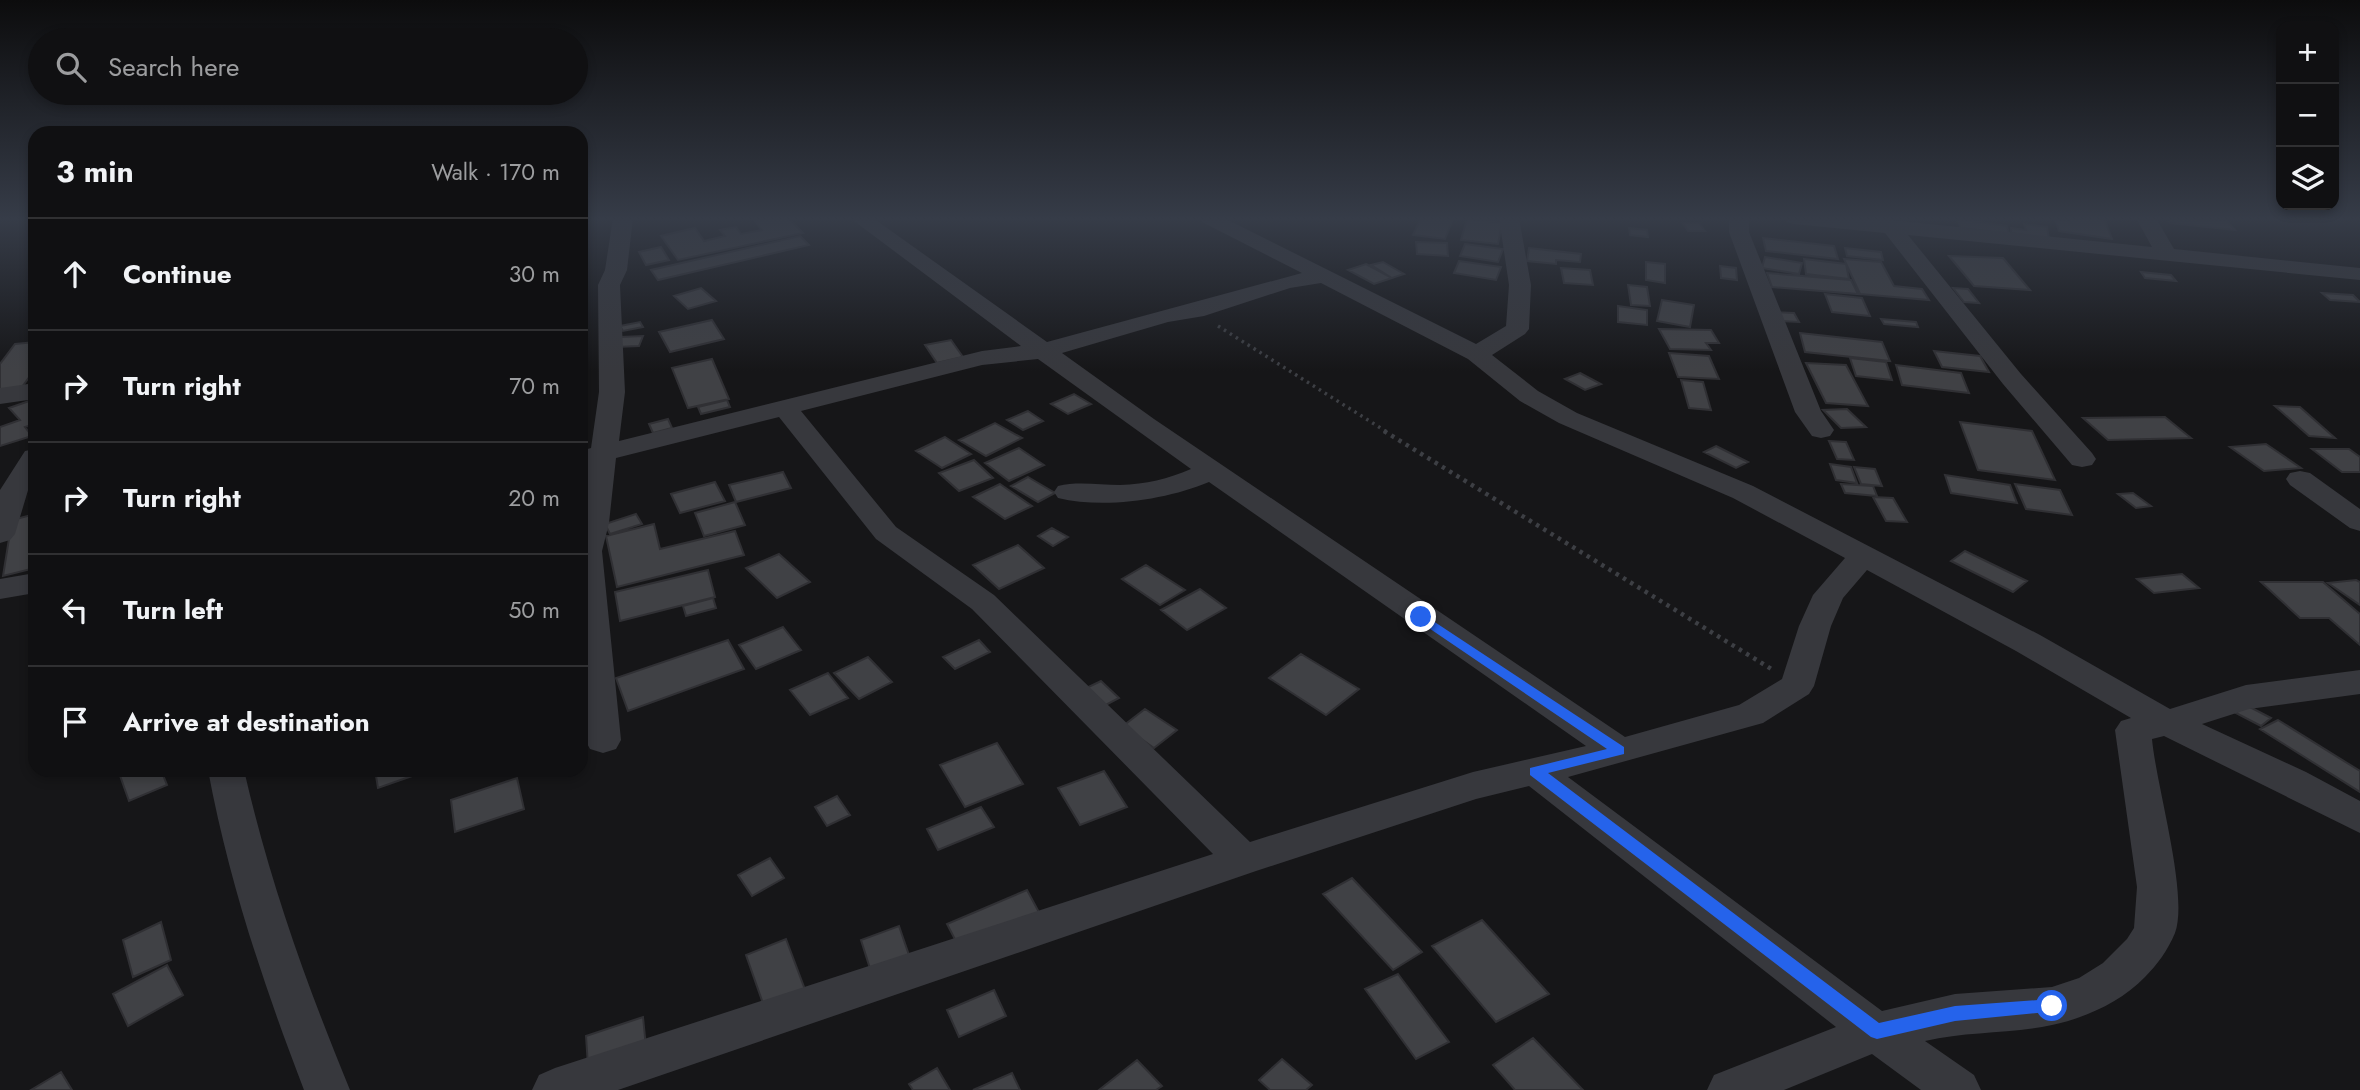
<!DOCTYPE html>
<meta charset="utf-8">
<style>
body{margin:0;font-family:Jost,sans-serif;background:#1e1e20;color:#f1f3f6}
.controls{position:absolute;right:21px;top:21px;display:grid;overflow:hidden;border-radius:14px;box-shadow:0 4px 10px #0003}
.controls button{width:63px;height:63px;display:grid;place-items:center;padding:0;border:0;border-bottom:2px solid #303032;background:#101012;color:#f1f3f6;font:35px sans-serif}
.stop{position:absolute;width:21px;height:21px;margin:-16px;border:5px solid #2563eb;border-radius:50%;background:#fff}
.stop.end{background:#2563eb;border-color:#fff;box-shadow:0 2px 7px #0008}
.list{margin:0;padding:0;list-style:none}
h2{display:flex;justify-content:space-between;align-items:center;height:91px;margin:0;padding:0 28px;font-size:30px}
h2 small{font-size:23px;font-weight:400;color:#9c9d9f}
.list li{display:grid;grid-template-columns:46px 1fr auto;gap:21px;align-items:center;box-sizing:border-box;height:112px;padding:0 28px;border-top:2px solid #303032}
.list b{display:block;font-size:26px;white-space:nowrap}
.list em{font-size:23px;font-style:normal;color:#9c9d9f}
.icon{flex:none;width:38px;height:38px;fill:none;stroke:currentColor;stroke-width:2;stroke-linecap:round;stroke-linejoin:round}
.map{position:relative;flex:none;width:2360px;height:1090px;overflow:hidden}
.search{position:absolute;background:#101012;box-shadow:0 4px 10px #0003;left:28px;top:28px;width:560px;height:77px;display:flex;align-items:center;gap:18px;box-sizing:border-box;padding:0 24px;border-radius:38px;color:#9c9d9f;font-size:26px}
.panel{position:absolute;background:#101012;box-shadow:0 4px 10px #0003;left:28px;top:126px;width:560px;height:651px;border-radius:21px}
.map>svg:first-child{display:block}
</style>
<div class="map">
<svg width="2360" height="1090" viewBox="0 0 2360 1090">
<rect width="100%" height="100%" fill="#161618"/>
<path fill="#404145" stroke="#303034" stroke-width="2" d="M752,218H788L803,233L678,260L661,236L695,228L704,241L725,236L720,230L736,227L741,234L762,230Z
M1421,218L1453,219L1445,239L1413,235Z
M2068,218H2104L2112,239L2059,231L2055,219L2069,221Z
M2166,218L2226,220L2235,230L2170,223Z
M1467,219L1502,223L1498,244L1461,240Z
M1958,219L2007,226L2009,234L1960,228Z
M1683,223H1699L1705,231H1688Z
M2024,224L2047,227L2049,239L2011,233V228L2026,230Z
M1629,228L1647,230L1648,237L1630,235Z
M800,236L809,245L658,280L651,270Z
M1763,238L1834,246L1838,259L1766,251Z
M1416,242L1447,243L1448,256L1417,254Z
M1465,244L1503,249L1498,262L1460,256Z
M661,247L669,260L646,265L639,252Z
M1529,248L1581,254L1580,262L1556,260V264L1527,261Z
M1845,248L1881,252L1883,260L1847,256Z
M1949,256L2003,258L2030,290L1974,286Z
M1765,257L1802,263L1799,274L1762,268Z
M1804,259L1846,264L1849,279L1806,274Z
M1844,259L1881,262L1894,286L1922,289L1929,300L1860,294Z
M1459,261L1501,267L1496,280L1454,273Z
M1383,262L1404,274L1392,278L1371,265Z
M1646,262L1665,264V283L1646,280Z
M1366,264L1392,278L1374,284L1348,270Z
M1720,266L1736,268L1737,280L1721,278Z
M1561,268L1590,270L1593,285L1564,283Z
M2141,272L2171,275L2176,281L2145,278Z
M1767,273L1851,280L1858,294L1772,287Z
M1628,285L1647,287L1650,306L1631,305Z
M701,288L716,301L688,309L674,296Z
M1953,288L1968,289L1979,303L1964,302Z
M2322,293L2353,295L2360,302L2330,300Z
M1825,294L1862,298L1870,316L1832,312Z
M1662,300L1694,305L1690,327L1657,321Z
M1618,306L1647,310V325L1618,322Z
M1775,312L1794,313L1799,322L1779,321Z
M1881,319L1916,322L1918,327L1884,324Z
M712,320L724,339L670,352L659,332Z
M640,322L643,327L623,331L620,326Z
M1659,329L1711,330L1719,343H1706L1711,350L1670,349Z
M1800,333L1882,342L1890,361L1805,352Z
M643,336L639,346L616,347L620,337Z
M951,340L963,357L937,363L925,345Z
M35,342V369L22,387L0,390V364L15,344Z
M1934,351L1980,356L1989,372L1942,367Z
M1669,353L1709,356L1719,379L1678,377Z
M1850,358L1886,362L1892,380L1856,376Z
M712,359L729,399L688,408L672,368Z
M1806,363L1846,365L1868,406L1826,403Z
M1896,365L1961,373L1969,393L1902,385Z
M1580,373L1601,384L1585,390L1565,379Z
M1681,380L1703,382L1711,410L1689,408Z
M1074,394L1091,404L1068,414L1051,404Z
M35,399V424L25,427L32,436L0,446V427L20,420L9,408Z
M727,400L730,407L701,414L698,407Z
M2275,406L2300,407L2335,438L2309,436Z
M1847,409L1866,427L1841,428L1823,410Z
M1028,411L1043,421L1023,430L1007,420Z
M2165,417L2191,438L2108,440L2083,418Z
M668,419L672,428L653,433L649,424Z
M1960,422L2032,431L2055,480L1978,470Z
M995,423L1022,438L986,456L959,440Z
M945,437L971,454L942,468L916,451Z
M1829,441L1846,442L1854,460L1837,459Z
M2266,444L2301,468L2264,471L2230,447Z
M1716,446L1748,462L1736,468L1704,452Z
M1019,448L1044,465L1009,481L985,463Z
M2312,449H2349L2360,457V472H2342Z
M974,460L993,478L959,491L939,473Z
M1830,464L1851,467L1857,483L1836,480Z
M1854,467L1875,469L1882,486L1861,484Z
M783,472L791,488L736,502L729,485Z
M1945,475L2010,485L2017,503L1951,493Z
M1028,477L1055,493L1038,502L1011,486Z
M715,482L725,501L680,513L671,494Z
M1000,484L1032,506L1005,519L973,497Z
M1841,484L1873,486L1877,496L1845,493Z
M2015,484L2060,490L2072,515L2026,509Z
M2133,493L2151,506L2136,508L2118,494Z
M1873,497L1893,498L1907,522L1886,521Z
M735,502L745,525L704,536L695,513Z
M35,514L31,569L3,576L12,520Z
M636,514L642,524L610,534L605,524Z
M654,524L660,549L735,531L744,555L617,587L606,536Z
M1052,528L1068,537L1053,546L1038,536Z
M1018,545L1044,568L999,589L973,565Z
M1965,551L2027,581L2013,592L1951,561Z
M779,554L810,582L777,598L746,568Z
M1146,565L1185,590L1160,605L1122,579Z
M708,570L715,597L620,621L615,592Z
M2182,574L2199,588L2154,593L2137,579Z
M2356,580L2360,582V605L2328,583Z
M2261,582H2323L2360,614V645L2329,618H2300Z
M1200,589L1226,608L1187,630L1161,610Z
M713,598L716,608L686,616L683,606Z
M783,627L801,650L756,669L739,645Z
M728,640L744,669L628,711L616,678Z
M979,640L990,652L955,669L943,657Z
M1301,654L1359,689L1326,715L1269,678Z
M868,657L892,682L859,699L834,673Z
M828,673L848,698L810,715L790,690Z
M1101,681L1119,698L1100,708L1082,690Z
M2246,705L2271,718L2261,726L2236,713Z
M1145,709L1177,730L1154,748L1123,726Z
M2278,720L2360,771V792L2260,729Z
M997,743L1023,784L965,807L940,765Z
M118,770H161L167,785L129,801Z
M375,770H411L412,776L378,788Z
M1104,771L1127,807L1080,825L1058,788Z
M517,778L524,809L455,832L451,800Z
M837,796L850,815L827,826L815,807Z
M981,807L994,827L938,850L927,829Z
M770,858L784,878L752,896L738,875Z
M1352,878L1422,952L1393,970L1323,894Z
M1027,890L1041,916L961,951L947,924Z
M1482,920L1549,994L1496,1022L1432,946Z
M161,922L171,960L133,977L123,940Z
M899,926L912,964L873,978L861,940Z
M786,939L807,995L766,1012L746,955Z
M167,965L183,995L128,1026L113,994Z
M1398,974L1449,1042L1416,1059L1365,989Z
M994,990L1006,1016L959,1037L947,1010Z
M643,1017L646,1047L588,1066L586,1036Z
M1533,1038L1583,1090H1515L1493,1065Z
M1282,1059L1312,1085L1306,1090H1270L1259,1080Z
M1137,1060L1162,1086L1156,1090H1099Z
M937,1068L950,1090H913L909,1084Z
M61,1072L72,1090H31Z
M1012,1073L1020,1090H973Z"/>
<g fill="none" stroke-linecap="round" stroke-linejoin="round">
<path stroke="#3d3f44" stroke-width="3.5" stroke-dasharray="2.5 4.5" stroke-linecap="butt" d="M1218,326L1387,432"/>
<path stroke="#3d3f44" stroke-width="4.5" stroke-dasharray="3.5 5" stroke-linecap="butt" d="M1384,431L1773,670"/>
<path fill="#37383d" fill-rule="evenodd" d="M613,218H633L627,270L620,285L625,392L619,441L982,351L1021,346L850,218H873L1047,342L1302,273L1202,222L1199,218H1224L1476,344L1506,326L1509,285L1499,218H1519L1531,285L1529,329L1525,334L1492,355L1538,391L1577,413L1753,486L2040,635L2170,709L2246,685L2360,670V694L2249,709L2202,724L2306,772L2360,801V833L2164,736L2152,739C2156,785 2189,895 2175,933C2168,950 2157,965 2145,977C2121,1002 2085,1018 2052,1025C2010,1034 1967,1031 1925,1041L1974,1075L1981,1090H1921L1872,1054L1784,1090H1707L1714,1075L1836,1027L1529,786L1476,799L1256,871L618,1090H532L539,1075L555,1068L1213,854L972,609L876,539L779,417L616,458L609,523L602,551L621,740L616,749L603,753L590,749L585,740L581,680V513L588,465L581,467V451L591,448L599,392L598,285L605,270ZM1321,283L1468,359L1520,401L1559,423L1733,498L1845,558L1813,595L1799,626L1782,679L1739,705L1625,737L1154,419L1062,353L1168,322L1204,316L1290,288ZM1038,359L1191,469C1168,479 1146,484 1120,485C1099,485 1078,481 1058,486L1054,492L1058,498C1104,509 1166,500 1209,482L1586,746L1473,772L1250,842L994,595L896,527L801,411L982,365ZM1867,570L2016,651L2131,718L2121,721L2115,730L2137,887L2134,928L2127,939L2103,963L2079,978L2052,987L1955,994L1882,1011L1568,777L1763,723L1809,694L1814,686L1831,626L1843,598Z
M1729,218H1749V232L1821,411L1834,430L1830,436L1821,438L1812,436L1795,412L1729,232Z
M1784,218L1890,220L2152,247L2136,218H2156L2174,249L2360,268V280L1908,235L2021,374L2092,453L2096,459L2092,465L2082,467L2072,465L2003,384L1885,233L1794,224L1787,222Z
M35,383V399L0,404V388Z
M35,449V478L29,487L15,534L10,540L0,543V490L25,451Z
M2300,471L2310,473L2360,509V531L2350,528L2290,485L2286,479L2290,473Z
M35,573V593L0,599V579Z
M208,770H244C270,883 306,983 350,1090H304C263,983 229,882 208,770Z"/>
</g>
<linearGradient id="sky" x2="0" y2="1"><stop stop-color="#0c0c0d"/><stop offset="0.59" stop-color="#363c48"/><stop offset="1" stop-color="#363c48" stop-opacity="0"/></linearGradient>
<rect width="2360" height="371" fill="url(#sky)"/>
<path fill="#2563eb" d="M1421,613L1624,747V754L1548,773L1879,1023L1955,1006L2052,999L2057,1001L2060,1006L2057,1011L1955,1021L1877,1039L1871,1037L1530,775V768L1607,749L1417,620L1415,617Z"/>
</svg>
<div class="controls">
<button>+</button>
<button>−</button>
<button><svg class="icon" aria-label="layers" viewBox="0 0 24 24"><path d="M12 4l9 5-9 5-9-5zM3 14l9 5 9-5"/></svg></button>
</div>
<div class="stop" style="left:2052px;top:1006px"></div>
<div class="stop end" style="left:1421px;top:617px"></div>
<div class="search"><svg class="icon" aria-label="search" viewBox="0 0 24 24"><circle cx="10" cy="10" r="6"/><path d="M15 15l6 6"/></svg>Search here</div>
<section class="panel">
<h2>3 min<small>Walk · 170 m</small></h2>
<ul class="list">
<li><svg class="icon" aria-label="ahead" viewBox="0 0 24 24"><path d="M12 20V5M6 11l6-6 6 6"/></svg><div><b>Continue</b></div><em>30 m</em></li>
<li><svg class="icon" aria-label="right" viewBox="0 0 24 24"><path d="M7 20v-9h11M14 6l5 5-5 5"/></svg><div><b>Turn right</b></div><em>70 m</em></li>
<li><svg class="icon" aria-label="right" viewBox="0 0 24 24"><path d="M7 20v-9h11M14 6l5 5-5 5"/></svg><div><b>Turn right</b></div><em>20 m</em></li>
<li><svg class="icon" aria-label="left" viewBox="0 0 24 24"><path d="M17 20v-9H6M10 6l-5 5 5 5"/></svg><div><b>Turn left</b></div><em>50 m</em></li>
<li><svg class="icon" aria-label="arrive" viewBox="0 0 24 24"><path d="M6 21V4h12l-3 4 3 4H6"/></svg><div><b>Arrive at destination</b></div></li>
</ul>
</section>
</div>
